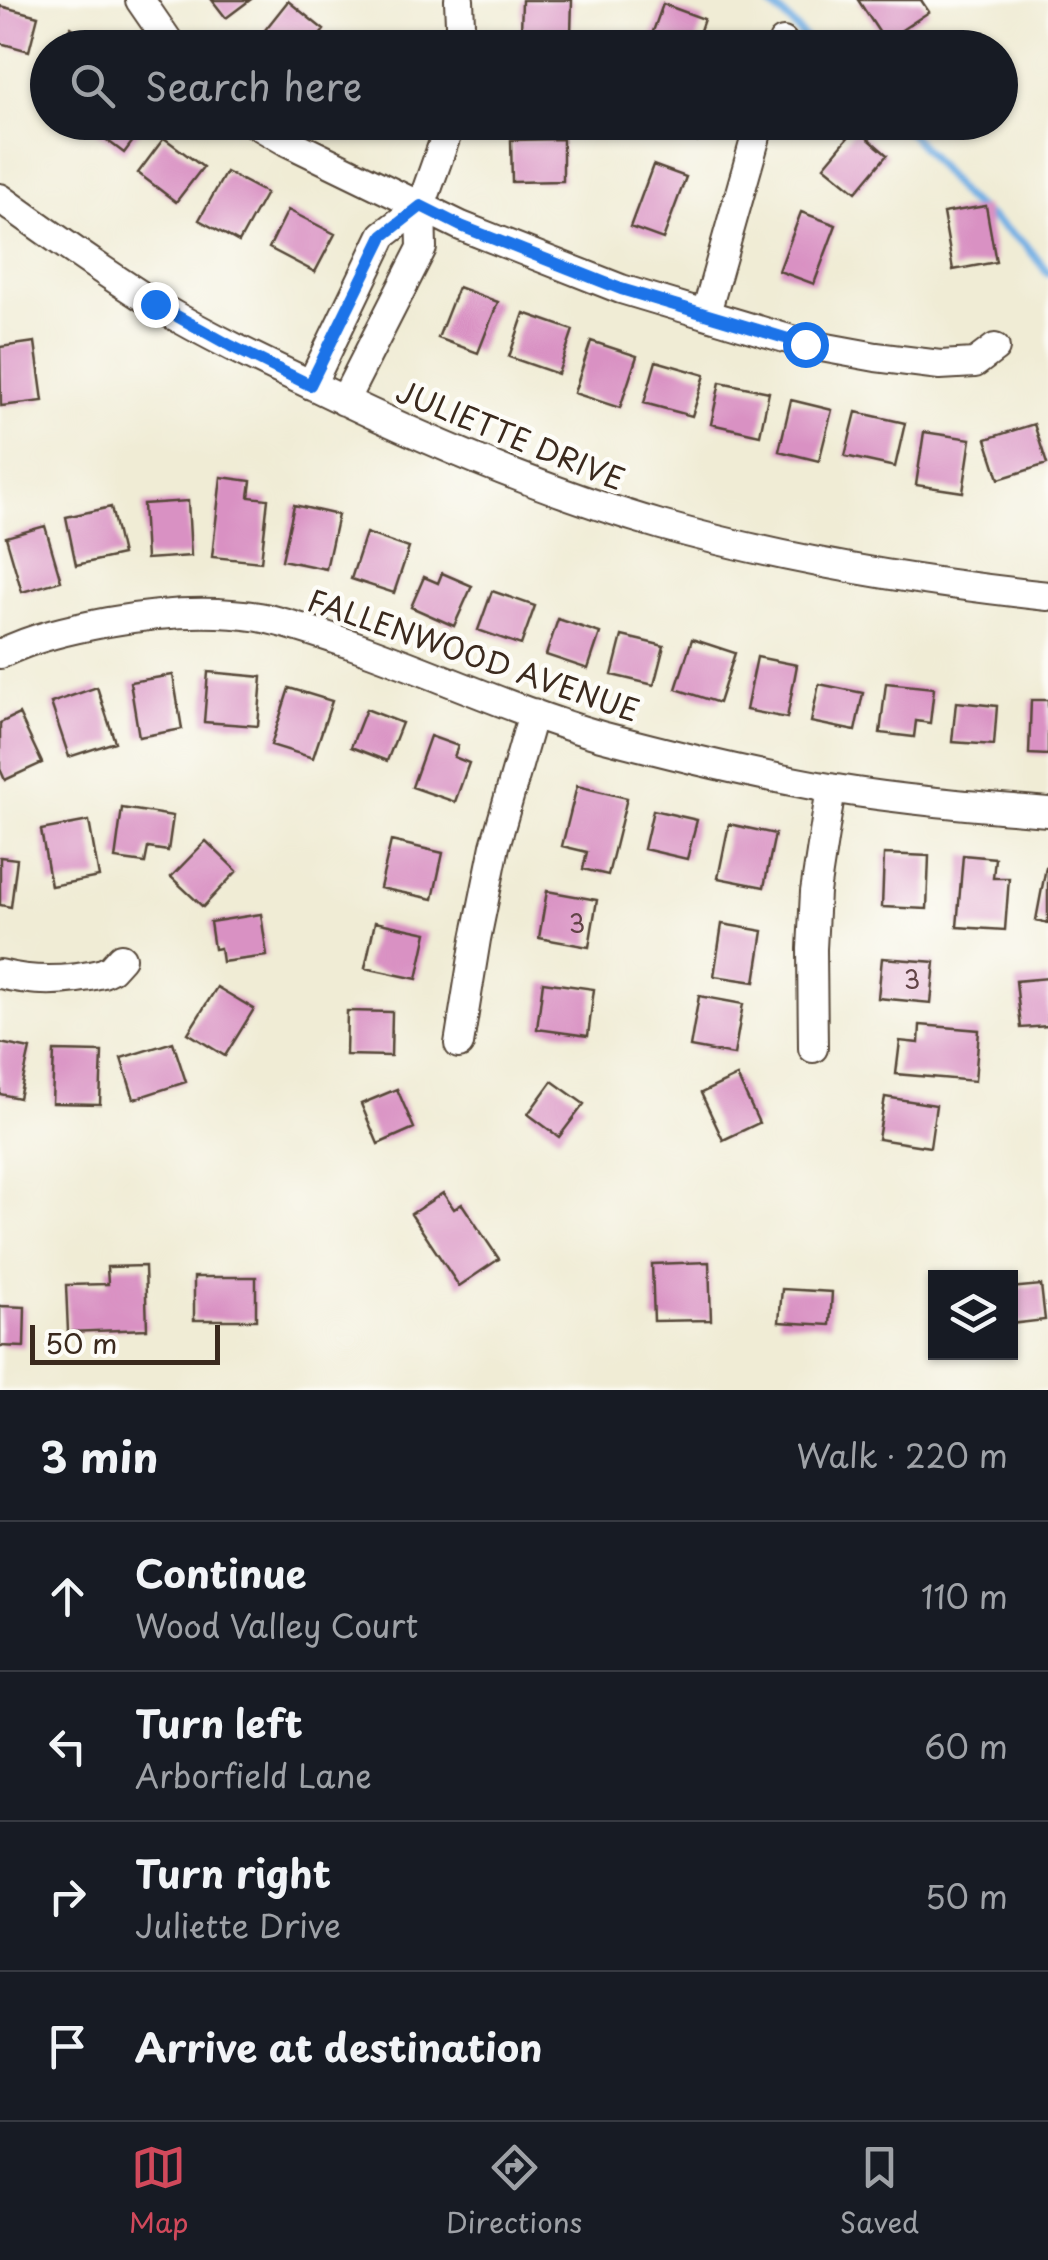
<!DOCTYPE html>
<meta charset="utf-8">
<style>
body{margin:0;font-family:"Playpen Sans",sans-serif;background:#20242c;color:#f1f3f6}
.controls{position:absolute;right:30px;bottom:30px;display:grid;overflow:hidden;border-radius:0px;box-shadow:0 2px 8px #0004}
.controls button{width:90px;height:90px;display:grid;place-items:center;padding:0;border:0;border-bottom:2px solid #363941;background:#171b24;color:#f1f3f6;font:50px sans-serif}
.scale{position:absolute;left:30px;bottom:25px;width:190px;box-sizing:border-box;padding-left:10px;border:5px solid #3b2a1e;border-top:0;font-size:28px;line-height:35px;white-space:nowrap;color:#3b2a1e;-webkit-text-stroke:8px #fdfcf7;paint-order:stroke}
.stop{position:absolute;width:30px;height:30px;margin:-22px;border:8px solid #1a73e8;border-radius:50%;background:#fff}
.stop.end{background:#1a73e8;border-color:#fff;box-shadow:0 2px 10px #0008}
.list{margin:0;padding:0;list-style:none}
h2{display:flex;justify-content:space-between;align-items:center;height:130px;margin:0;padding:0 40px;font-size:42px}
h2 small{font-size:32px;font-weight:400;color:#9ea1a6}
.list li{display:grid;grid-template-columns:65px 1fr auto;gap:30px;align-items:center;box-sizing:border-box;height:150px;padding:0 40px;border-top:2px solid #363941}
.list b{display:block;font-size:38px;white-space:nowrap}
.list p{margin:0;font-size:32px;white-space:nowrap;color:#9ea1a6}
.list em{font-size:32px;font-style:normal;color:#9ea1a6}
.icon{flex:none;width:55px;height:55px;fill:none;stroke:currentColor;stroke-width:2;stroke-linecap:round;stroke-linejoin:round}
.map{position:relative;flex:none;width:1048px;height:1390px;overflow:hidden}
.search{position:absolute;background:#171b24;box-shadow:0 2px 8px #0004;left:30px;right:30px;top:30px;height:110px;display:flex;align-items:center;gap:25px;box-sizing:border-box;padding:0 35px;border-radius:55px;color:#9ea1a6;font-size:38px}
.sheet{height:730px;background:#171b24}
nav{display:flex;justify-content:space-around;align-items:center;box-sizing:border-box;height:140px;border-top:2px solid #363941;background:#171b24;font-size:28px;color:#9ea1a6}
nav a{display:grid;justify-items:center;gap:5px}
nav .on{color:#d1495b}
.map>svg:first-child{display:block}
</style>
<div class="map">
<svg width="1048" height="1390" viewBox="0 0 1048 1390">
<rect width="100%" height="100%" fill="#fdfcf7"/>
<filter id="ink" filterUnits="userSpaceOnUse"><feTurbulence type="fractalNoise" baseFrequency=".01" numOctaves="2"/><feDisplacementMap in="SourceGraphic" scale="20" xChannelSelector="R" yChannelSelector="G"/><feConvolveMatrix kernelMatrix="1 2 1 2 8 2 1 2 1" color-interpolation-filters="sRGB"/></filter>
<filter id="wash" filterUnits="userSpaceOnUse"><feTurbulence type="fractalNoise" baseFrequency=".0048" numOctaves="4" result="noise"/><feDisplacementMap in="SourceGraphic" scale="40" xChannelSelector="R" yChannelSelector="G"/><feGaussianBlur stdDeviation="2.25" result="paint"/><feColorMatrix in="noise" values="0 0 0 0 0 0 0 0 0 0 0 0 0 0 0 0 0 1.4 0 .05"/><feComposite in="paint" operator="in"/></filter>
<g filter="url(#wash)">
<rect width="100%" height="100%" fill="#f0ecd5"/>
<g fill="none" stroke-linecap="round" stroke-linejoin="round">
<path stroke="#72afe4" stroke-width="8" d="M765,0L789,20L813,48
M895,122L911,134L966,199L1026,245L1048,273"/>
</g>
<g id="blocks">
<path fill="#d991c3" d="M212,0H250L226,18Z
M522,0H572L571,34L521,33Z
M858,0H921L929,12L885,41Z
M288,1L324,30L310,48H266L257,40Z
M663,4L704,19L694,48H647Z
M0,6L38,16L29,51L0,43Z
M71,27L98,48H56Z
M89,122H147L124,153L87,125Z
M663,122H704L697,142L660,131Z
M856,128L887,155L856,192L824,166Z
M164,138L203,167L176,202L138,173Z
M563,139V181L512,182L511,140Z
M653,165L686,177L663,239L630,227Z
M226,172L266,193L239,242L199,220Z
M986,206L996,262L953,270L943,213Z
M288,210L335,234L315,272L269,248Z
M801,212L836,225L814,284L779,271Z
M458,287L498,302L478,353L438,338Z
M524,313L573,330L558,374L509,357Z
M591,341L637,356L620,408L574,393Z
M35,342L43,401L1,406L0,347Z
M656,361L705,375L692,416L644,403Z
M720,382L769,392L760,435L711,424Z
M791,400L832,410L819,461L779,451Z
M856,412L905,423L895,467L845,456Z
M1034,424L1047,464L999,479L986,439Z
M924,432L971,439L963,492L916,485Z
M221,477L251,481L249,497L268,499L261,562L212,557Z
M188,501L191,556L146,559L143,504Z
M294,505L338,515L326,569L282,560Z
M111,507L122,555L76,565L66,517Z
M45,526L61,581L22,592L6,537Z
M366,533L409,548L394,593L351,579Z
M442,573L472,586L454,626L411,607L424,577L438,583Z
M492,591L535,606L521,645L478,630Z
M558,619L600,633L588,669L546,655Z
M622,636L664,646L654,685L612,675Z
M692,639L735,653L719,703L676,689Z
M757,657L797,665L787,718L746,710Z
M208,672L262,677L258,726L204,722Z
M173,675L182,729L139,737L130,682Z
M886,683L934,688L930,723L916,721L914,737L880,733Z
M819,684L863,693L855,731L811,722Z
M97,687L115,742L69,757L51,703Z
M289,688L332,701L313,758L271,745Z
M1031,700H1048V755L1029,754Z
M956,702L997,706L994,745L952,742Z
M366,709L402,723L387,761L351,747Z
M19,714L42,763L5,780L0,769V723Z
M430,736L458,746L454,757L469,763L455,802L412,787Z
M577,786L627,798L608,875L583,869L587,852L562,846Z
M122,808L173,816L168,851L148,848L145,863L115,859Z
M653,810L697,820L687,859L644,849Z
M89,821L99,877L51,886L41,830Z
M729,824L775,834L764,887L718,878Z
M206,841L237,871L203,907L171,877Z
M391,841L443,853L433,899L380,888Z
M884,854L929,856L927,909L882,907Z
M963,855L995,858L993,878H1009L1005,930L957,927Z
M0,857L17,859L11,907L0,905Z
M1046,867H1048V923L1036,920Z
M547,891L597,900L589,947L539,938Z
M261,914L267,956L222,962L220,948L214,949L210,922Z
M375,922L427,933L417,979L365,968Z
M722,924L763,931L755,982L714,976Z
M882,958L935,962L931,1003L878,998Z
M1048,978V1026L1021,1028L1016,981Z
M543,982L594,989L588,1036L537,1029Z
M217,987L254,1009L225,1056L188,1033Z
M699,996L743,1004L734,1055L690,1047Z
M347,1011L392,1012L391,1056L346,1055Z
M920,1025L979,1030L975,1081L896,1074L900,1041L919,1043Z
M173,1042L186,1082L134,1099L121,1058Z
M0,1043L30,1049L19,1098L0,1094Z
M54,1051L102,1052L100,1104L52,1103Z
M737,1076L759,1123L723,1140L701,1093Z
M552,1081L584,1104L559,1137L528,1114Z
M397,1089L414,1128L378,1144L361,1104Z
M885,1097L936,1105L930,1147L878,1139Z
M443,1193L454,1209L462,1204L499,1259L459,1286L411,1214Z
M709,1262L711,1320L654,1321L652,1264Z
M145,1266L147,1329L68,1332L66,1285L108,1284L107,1267Z
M194,1277H256V1320H194Z
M1041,1285L1045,1320L1010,1324V1288Z
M782,1289L832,1292L830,1325L779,1322Z
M0,1306L25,1307L24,1347L0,1346Z"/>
</g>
</g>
<g filter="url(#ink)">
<use href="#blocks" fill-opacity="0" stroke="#564739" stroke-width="2.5"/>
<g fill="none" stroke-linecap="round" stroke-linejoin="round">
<g stroke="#564739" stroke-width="32">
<path id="street" d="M140,0L173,48
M459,0L461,48
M781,48L783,42
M253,122L286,141L461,226L621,289L805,344L876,357L940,365L975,363L995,348
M0,198C51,235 103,272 156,305C208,336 263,362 318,388C429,442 543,491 661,525C788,561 918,582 1048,596
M706,313L760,122
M311,385L383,235L421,206
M344,401L422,248L421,206L451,122
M0,654C34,637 71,629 108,622C157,613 210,609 259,617C291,623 322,635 353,645C436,674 517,712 601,736C677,756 753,775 830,788C902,800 975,806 1048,812
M0,974C35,983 68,982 103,973L111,969L121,958
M459,1044L476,939L495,846L533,713
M813,1048L812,949L815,892L831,788"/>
</g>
<use href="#street" stroke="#fff" stroke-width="28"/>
</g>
</g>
<g fill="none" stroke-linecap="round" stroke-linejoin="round" filter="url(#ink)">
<path stroke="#1a73e8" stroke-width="12" d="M155,304L231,346L310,385L383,236L421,206L461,226L621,289L805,344"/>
</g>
<g text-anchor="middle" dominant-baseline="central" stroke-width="9" stroke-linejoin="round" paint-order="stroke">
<g font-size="25" fill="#624447">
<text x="577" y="923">3</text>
<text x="912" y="979">3</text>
</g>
<g font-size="30" fill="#3b2a1e" stroke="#fdfcf7">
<text transform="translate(511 434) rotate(22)">JULIETTE DRIVE</text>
<text transform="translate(474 654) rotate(19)">FALLENWOOD AVENUE</text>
</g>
</g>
</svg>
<div class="controls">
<button><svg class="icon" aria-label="layers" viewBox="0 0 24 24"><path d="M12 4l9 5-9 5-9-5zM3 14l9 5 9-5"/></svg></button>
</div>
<div class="scale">50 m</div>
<div class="stop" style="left:805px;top:344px"></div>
<div class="stop end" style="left:155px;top:304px"></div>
<div class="search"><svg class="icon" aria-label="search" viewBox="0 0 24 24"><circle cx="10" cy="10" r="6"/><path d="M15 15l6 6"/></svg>Search here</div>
</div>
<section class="sheet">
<h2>3 min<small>Walk · 220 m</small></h2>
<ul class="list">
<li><svg class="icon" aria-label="ahead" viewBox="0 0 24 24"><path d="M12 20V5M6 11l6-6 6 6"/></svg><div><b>Continue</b><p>Wood Valley Court</p></div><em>110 m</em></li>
<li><svg class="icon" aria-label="left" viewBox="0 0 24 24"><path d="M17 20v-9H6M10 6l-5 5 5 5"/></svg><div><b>Turn left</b><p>Arborfield Lane</p></div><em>60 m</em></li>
<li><svg class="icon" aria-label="right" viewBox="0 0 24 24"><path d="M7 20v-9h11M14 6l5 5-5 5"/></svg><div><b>Turn right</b><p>Juliette Drive</p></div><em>50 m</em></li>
<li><svg class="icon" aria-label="arrive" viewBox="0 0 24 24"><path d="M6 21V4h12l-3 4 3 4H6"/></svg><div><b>Arrive at destination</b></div></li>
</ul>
</section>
<nav>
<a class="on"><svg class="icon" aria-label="map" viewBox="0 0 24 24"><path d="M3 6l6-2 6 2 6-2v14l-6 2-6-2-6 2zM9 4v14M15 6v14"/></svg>Map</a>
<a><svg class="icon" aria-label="directions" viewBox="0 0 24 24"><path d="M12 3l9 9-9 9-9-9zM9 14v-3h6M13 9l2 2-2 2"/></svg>Directions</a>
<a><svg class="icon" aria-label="saved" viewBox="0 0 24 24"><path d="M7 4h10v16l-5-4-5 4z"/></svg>Saved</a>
</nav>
